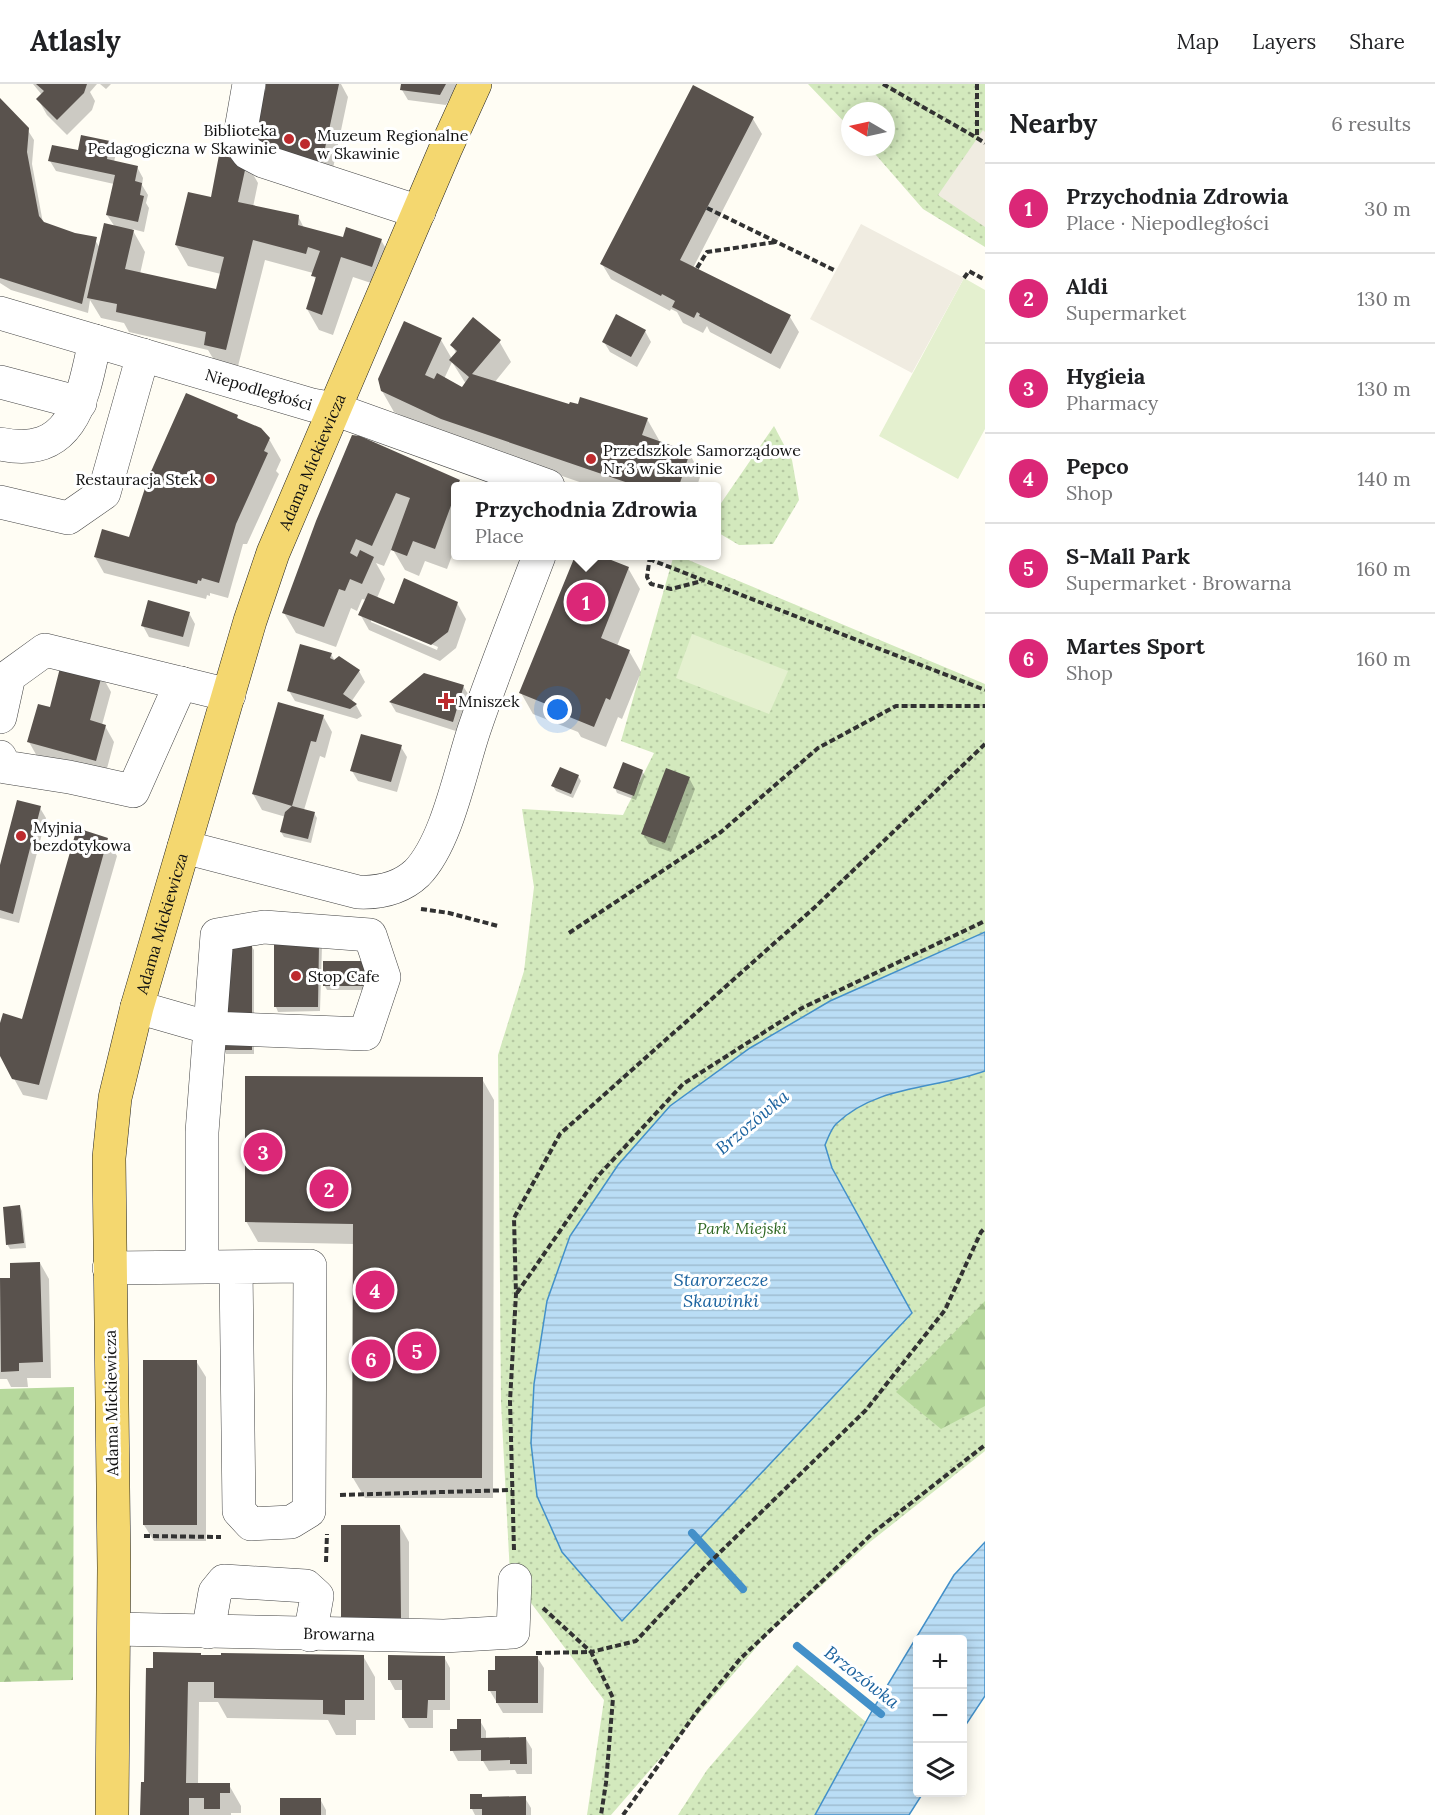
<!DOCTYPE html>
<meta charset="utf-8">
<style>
body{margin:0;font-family:Lora,serif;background:#f2f2f2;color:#202124}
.controls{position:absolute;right:18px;bottom:18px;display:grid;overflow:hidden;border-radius:6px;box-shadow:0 3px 15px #0003}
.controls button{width:54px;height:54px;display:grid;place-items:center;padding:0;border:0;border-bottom:2px solid #e0e0e0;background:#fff;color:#202124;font:30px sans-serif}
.compass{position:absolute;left:841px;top:18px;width:54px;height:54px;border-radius:50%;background:#fff;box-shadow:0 3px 15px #0003;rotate:279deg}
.you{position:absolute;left:558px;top:626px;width:21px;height:21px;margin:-15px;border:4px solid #fff;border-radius:50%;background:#1a73e8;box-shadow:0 0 0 9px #1a73e833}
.badge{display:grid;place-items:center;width:39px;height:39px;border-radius:50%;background:#db2777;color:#fff;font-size:20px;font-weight:700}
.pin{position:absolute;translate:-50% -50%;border:3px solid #fff;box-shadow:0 2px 6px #0006}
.popup{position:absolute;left:451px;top:398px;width:270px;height:78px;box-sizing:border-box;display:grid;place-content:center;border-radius:6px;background:#fff;filter:drop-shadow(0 2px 4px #0005);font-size:20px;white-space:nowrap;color:#757577}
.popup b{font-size:22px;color:#202124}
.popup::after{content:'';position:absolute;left:50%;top:100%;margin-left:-12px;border:12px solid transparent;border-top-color:#fff}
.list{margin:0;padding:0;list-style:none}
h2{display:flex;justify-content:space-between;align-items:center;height:78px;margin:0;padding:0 24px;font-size:26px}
h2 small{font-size:20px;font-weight:400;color:#757577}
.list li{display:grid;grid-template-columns:39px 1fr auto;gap:18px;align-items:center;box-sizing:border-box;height:90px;padding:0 24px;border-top:2px solid #e0e0e0}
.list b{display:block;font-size:22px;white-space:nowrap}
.list p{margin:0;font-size:20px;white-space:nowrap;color:#757577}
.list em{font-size:20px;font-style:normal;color:#757577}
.icon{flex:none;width:33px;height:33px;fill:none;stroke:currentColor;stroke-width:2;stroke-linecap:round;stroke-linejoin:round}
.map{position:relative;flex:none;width:985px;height:1731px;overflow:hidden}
header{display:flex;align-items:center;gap:36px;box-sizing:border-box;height:84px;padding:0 30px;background:#fff;border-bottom:2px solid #e0e0e0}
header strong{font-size:28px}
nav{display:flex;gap:33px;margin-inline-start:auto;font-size:21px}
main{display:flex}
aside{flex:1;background:#fff}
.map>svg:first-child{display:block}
</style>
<header>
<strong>Atlasly</strong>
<nav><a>Map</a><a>Layers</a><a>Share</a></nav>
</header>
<main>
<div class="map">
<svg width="985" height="1731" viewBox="0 0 985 1731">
<defs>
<pattern id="green-dots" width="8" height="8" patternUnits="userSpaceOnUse" patternTransform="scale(1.5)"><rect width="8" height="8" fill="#d3e9bd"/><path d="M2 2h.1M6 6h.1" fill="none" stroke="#b4c7a1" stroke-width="1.8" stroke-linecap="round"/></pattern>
<pattern id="forest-firs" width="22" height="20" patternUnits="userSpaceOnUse" patternTransform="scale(1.5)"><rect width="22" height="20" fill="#b7d99d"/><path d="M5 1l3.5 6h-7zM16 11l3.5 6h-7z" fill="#9cb986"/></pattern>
<pattern id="water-rules" width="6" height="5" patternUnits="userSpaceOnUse" patternTransform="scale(1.5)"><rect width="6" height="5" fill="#baddf5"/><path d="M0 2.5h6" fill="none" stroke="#9fbdd1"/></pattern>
</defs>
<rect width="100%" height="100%" fill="#fffdf4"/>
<path fill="url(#green-dots)" d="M808,0H985V163L923,125L869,63H886V27H850V44Z
M774,342L792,376L799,416L773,460L739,461L717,448V425Z
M673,474L686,475L985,600V1367L870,1458L767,1551L611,1731H587L604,1616L510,1491L501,1318L498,971L524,887L534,803L522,725L623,731L654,669L621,657Z
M797,1581L866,1638L815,1731H678L707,1686Z"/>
<path fill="url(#forest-firs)" d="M985,1217V1322L941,1345L896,1308Z
M74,1303L73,1596L0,1598V1305Z"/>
<path fill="#e4f0cf" d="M964,194L985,206V345L958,395L879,352Z
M692,550L788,587L769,630L676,594Z"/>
<path fill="#f0ece1" d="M983,46L985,48V143L938,111Z
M861,140L964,194L912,289L810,235Z"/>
<path fill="url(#water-rules)" stroke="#4390c9" stroke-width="1.5" d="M985,848V987C936,1005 876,1001 836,1040C831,1045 828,1054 825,1061L832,1084L912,1229L622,1537L562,1468L537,1412L531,1359L534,1300L547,1217L570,1152L618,1081L670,1022L750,964L830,917Z
M985,1458V1612L963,1645L962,1556H918V1708L923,1709L909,1731H815L873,1625L954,1491Z"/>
<path fill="#0003" fill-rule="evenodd" d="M33,0H97L90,8L95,17L92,26L67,51L47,31L38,15L42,11Z
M100,0H111L106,5Z
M268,0H341L348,13L331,94L255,64Z
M402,0H458L446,21L408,16L402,6Z
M694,3L753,35L762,50L693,184L790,233L799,248L780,285L710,248L707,242L703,249L683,239L677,228L671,225L670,227L611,195L602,180Z
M0,17L27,45L34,56L32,80L43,139L95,156L100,164L115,143L107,131L114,100L56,87L50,77L109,59L116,69L114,78L137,83L143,94L142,101L148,111L146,119L149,124L144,148L132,145L145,168L140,190L218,207L221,190L188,182L176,161L212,115L246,78L258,99L253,123L298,132L304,144L344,155L381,156L393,177L383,203L353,193L333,251L319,246L307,225L316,198L313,189L265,176L237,286L217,281L208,266L129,248L124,239L101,234L90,216L88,229L11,206L0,199Z
M645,247L651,258L637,283L610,268L604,258Z
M441,256L452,275L456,269L452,261L499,257L511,278L494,299L570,322L647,335L659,356L658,358L689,369L701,390L697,402H591L455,355L394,328L382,307ZM452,278L466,300L462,305L444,295Z
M237,333L239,336L269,355L281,376L276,387L279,390L247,460H243L228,514L210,509V512L207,511L206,515L104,489L95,473L130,455Z
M353,353L459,397L462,402H456V461L447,485L425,477L419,492L405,486L392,464L384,482L376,479L385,495L377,514L394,522L457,519L466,535L456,564L440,577L369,546L360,530L366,516L362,515L357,527L351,524L336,563L296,549L284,529ZM371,534L438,563L437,566L371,538Z
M577,472H597L628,484L640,505L617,562L629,567L641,588L622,635L618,633L606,663L581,653L578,648L533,630L521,609Z
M189,529L195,540L189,563L149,553L143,542Z
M331,570L335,577L359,587L365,598L351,618L356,621L362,632L357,635L295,617L289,607Z
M102,592L111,608L102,641L105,642L114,658L105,692L38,674L29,658L51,625Z
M463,602L470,613L459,648L396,628L390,618Z
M323,632L332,648L325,674L320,672L304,726L314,729L317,734L311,759L284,753L281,748L286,733L262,726L253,710Z
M401,663L407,673L397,708L358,697L352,687Z
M642,687L645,692L636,716L617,709L615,704Z
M578,692L581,697L573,714L556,707L553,702Z
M689,694L695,705L671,768L649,760L643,750Z
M40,724L46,734L19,839L0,834V787Z
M107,756L117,772L47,1016L23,1011L0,969V944L23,937Z
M275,857L322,862L320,927L278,928L276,923Z
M251,861L254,866V970H226L224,965Z
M368,883L367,906H327L325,902Z
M482,995L494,1016L493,1414H365L353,1394L354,1160L258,1158L246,1137Z
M20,1123L22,1127L26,1164L10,1165L7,1160Z
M40,1179L49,1195L51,1294H27L28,1303H11L7,1295H0V1196H12Z
M196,1277L206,1293V1457H154L144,1441Z
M400,1442L409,1458V1549L352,1550Z
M363,1572L375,1593V1636H356V1651H336L328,1636L227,1634L218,1618H199L198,1701H229L241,1722V1729H231V1731H142L154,1585L201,1573Z
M444,1573L450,1584V1626H433V1644H409L403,1634V1606H395L389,1595Z
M537,1573L544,1584L543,1629H503L490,1607Z
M480,1637L486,1647V1655H526L532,1665V1690H517L515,1686L489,1687L483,1677H458L452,1666L459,1646Z
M483,1714H525L531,1724V1731H475L472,1725Z
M320,1715L326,1726V1731H281Z"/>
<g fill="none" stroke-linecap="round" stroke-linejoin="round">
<path stroke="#4390c9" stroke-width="8" d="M692,1449L743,1505
M797,1562L881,1630"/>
</g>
<path fill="#59524d" d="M36,0H87L84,9L57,36L36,15L44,7Z
M266,0H339L322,78L253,64L261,6L265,7Z
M401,0H446L440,11L400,6Z
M693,1L754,33L680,176L791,231L771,270L699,232L700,230L697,228L694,234L672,223L675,217L662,210L661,212L600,180Z
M0,14L29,44L27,68L39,132L44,138L75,149L97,153L82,220L0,194Z
M81,51L110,57L107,75L138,82L135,97L142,99L140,111L144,112L138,138L106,131L115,91L48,77L52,61L78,66Z
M219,71L247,77L238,118L299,131L298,141L343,153L346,143L382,155L372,183L341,173L322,231L306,225L316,193L311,192L320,167L308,163L306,170L253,156L226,266L204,261L206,248L116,228L117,220L87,214L104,139L134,146L125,185L216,205L224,173L175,161L188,108L211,113Z
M616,230L646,246L631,273L602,258Z
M473,233L501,256L472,290L569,320L570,318L578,320L580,313L648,334L642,351L690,368L679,402H637L441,335L381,307L378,295L404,237L442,254L425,291L434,295L437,289L462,303L469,293L449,276L457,267L450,261Z
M186,309L238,331L237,334L261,344L270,354L264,367L268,369L236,440L219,499L202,494L201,497L198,496L197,500L94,473L102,445L129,453L149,392Z
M352,351L360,352L460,396L457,402H456V408L435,465L413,457L407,472L391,466L410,414L396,409L372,462L356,455L350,469L357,473L360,466L374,473L362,500L350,495L345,507L339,505L324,543L282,529L316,437Z
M575,472H601L629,483L601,554L630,566L610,616L606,614L594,643L567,632L568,629L519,609Z
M404,494L458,518L448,548L431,561L358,531L368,509L394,520Z
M148,516L190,528L183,553L141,542Z
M300,560L332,569L330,574L334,576L339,572L360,586L343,610L357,620L350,625L287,607Z
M61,580L102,591L90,636L106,641L96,677L27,658L38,620L50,623Z
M424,589L464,601L453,638L389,618Z
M278,618L324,631L316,658L311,657L292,722L252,710Z
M361,650L402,661L391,698L350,687Z
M623,678L643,686L634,712L613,704Z
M560,683L579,691L571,710L551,702Z
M666,684L690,693L665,759L641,750Z
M17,716L41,722L13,830L0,826V781Z
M292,722L315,728L308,755L280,748L285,728Z
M77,744L108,754L39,1001L12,995L0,972V939L3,929L22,935Z
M274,856L319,860L318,923H274Z
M222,860H252V966H222Z
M323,877H366L365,902H323Z
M245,992L483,993L482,1394H352L353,1140L245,1138Z
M20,1121L24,1159L6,1161L3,1123Z
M40,1178L43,1278L19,1279V1287L1,1288L0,1194H10V1179Z
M143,1276H197V1441H143Z
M341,1441H400L401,1534H341Z
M153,1568L201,1569V1571H221V1569L364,1571V1616H345V1631L323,1630V1616L214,1614V1598H188L186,1699H230V1709H220V1725H204V1714H189V1731H140L141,1698H144L146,1584H153Z
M388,1571L445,1572V1616H428L427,1634H402V1596H388Z
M495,1572H538V1619H496V1607H488V1586H495Z
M457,1635H481V1654L526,1653L527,1680H510V1676L481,1677V1666L450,1667V1645H457Z
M470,1710H482V1713L526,1712V1731H482V1725H470Z
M280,1714H321V1731H280Z"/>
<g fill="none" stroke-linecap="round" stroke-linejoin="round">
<g stroke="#434343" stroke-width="34">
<g id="minor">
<path d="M249,0L239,57L248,69L263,77L419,128"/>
<path id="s1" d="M0,229L312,321L334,325L548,402"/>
<path d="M0,298L80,319"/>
<path d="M0,360C74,376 83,312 95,257"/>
<path d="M0,418L68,434L104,409L143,271"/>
<path d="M0,633L9,592L45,566L229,611"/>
<path d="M0,673L5,683L69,693L133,707L181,599"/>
<path d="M184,763L358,808C380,809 400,805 417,789C447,758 460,688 474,646C494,587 517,530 539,472"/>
<path d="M264,843L370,851L384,893L365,950L210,944L217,851Z"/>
<path d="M137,923L210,944L202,1048V1182"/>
<path d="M109,1184L310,1182L309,1427L291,1438L251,1440L239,1427L236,1183"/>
<path id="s2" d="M114,1545L444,1552L513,1548L515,1496"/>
<path d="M208,1548L215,1508L224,1497L306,1502L317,1512L310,1551"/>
</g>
</g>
<g stroke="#212121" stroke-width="34">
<g id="major">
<path id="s3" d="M112,1731L114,1484L109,1074L115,1014L137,923L250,537L273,469L445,66L475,0"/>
</g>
</g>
<path stroke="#323232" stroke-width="4" stroke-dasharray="6 3" stroke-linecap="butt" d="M883,0L977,54
M977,0V54L985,59
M707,124L836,187
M697,184L707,168L776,158
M964,194L969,187L985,196
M650,472L647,493L651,500L671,505L702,497
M649,475L985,606
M421,825L449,829L498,842
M569,849L721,748L818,664L896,622H985
M517,1209L598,1092L683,1000L802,924L985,837
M340,1411L512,1406
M144,1452L221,1453
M514,1466L510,1317L516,1210L514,1134L560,1050L815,823L985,660
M326,1478L327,1450
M543,1524L591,1568L636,1557L707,1481L866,1326L945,1226L981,1148L985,1144
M536,1569L591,1568L613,1614L606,1699L601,1731
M623,1731L698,1626L740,1575L874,1448L985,1361"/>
<use href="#minor" stroke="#fff" stroke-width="33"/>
<use href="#major" stroke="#f4d76f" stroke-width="33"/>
</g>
<g fill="#bd2b2e" stroke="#fff" stroke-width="2">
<circle cx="289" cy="55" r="6"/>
<circle cx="305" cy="60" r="6"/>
<circle cx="591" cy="375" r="6"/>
<circle cx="210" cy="395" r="6"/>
<path d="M443 608h6v6h6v6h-6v6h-6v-6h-6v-6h6z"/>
<circle cx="21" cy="752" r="6"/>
<circle cx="296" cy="892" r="6"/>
</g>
<g text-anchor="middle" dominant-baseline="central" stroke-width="6" stroke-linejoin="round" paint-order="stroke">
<g font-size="16" fill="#101010" stroke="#fff" text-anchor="start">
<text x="277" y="46" text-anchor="end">Biblioteka<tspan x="277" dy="18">Pedagogiczna w Skawinie</tspan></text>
<text x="317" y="51">Muzeum Regionalne<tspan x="317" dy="18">w Skawinie</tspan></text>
<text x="603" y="366">Przedszkole Samorządowe<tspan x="603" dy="18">Nr 3 w Skawinie</tspan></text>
<text x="198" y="395" text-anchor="end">Restauracja Stek</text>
<text x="458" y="617">Mniszek</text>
<text x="33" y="743">Myjnia<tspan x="33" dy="18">bezdotykowa</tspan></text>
<text x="308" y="892">Stop Cafe</text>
</g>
<g font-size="16" fill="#101010" stroke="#fff">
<text stroke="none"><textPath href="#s1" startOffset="270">Niepodległości</textPath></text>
<text stroke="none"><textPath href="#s3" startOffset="1384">Adama Mickiewicza</textPath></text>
<text stroke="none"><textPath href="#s3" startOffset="898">Adama Mickiewicza</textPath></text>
<text transform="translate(111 1319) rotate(-91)">Adama Mickiewicza</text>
<text stroke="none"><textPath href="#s2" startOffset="225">Browarna</textPath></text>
</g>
<g font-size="16" font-style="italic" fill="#2e6721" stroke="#fff">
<text x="742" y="1144">Park Miejski</text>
</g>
<g font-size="18" font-style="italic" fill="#1c639f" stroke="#fff">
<text transform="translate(752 1038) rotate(-40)">Brzozówka</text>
<text x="721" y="1195">Starorzecze<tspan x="721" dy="21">Skawinki</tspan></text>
<text transform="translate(862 1593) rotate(38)">Brzozówka</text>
</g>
</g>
</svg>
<div class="controls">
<button>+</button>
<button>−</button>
<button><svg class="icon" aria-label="layers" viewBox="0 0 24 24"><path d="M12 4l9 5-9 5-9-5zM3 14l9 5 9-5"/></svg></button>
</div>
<svg class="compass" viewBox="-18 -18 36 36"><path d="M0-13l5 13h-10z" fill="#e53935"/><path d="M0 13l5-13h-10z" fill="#757577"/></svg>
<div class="you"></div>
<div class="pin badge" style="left:586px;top:518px">1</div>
<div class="popup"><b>Przychodnia Zdrowia</b>Place</div>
<div class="pin badge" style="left:329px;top:1105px">2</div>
<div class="pin badge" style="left:263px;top:1068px">3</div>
<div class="pin badge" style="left:375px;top:1206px">4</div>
<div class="pin badge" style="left:417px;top:1267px">5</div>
<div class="pin badge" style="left:371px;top:1275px">6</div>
</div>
<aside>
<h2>Nearby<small>6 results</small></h2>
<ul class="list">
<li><span class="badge">1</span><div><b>Przychodnia Zdrowia</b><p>Place · Niepodległości</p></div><em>30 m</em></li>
<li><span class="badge">2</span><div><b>Aldi</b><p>Supermarket</p></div><em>130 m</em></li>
<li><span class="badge">3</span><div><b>Hygieia</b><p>Pharmacy</p></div><em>130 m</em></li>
<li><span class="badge">4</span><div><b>Pepco</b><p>Shop</p></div><em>140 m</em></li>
<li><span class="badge">5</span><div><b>S-Mall Park</b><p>Supermarket · Browarna</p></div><em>160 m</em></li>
<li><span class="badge">6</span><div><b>Martes Sport</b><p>Shop</p></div><em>160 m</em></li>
</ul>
</aside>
</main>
